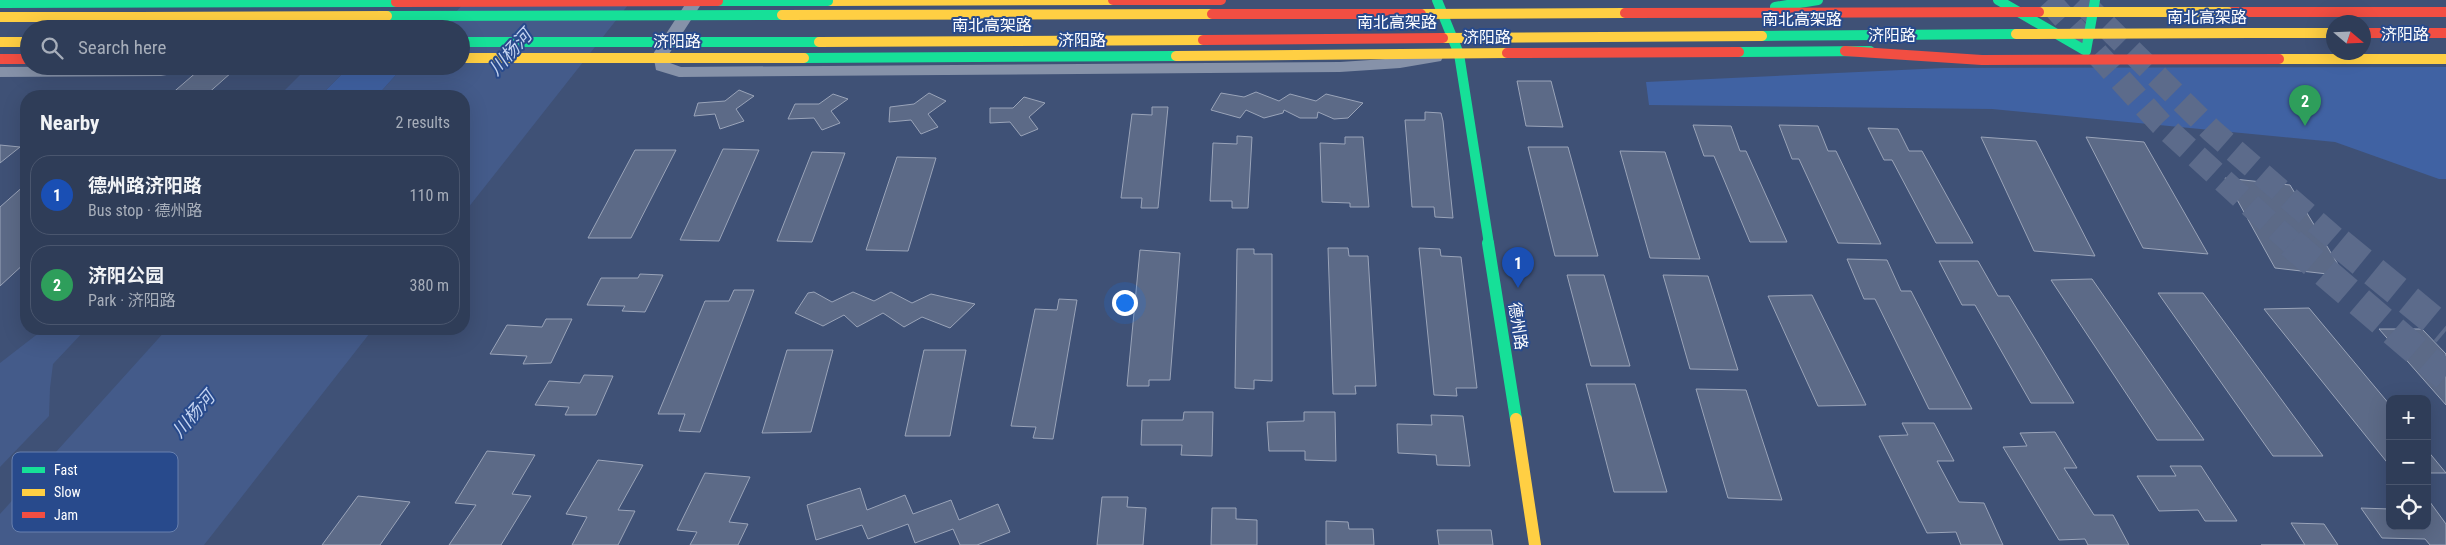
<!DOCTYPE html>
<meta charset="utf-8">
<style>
body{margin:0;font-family:"Roboto Condensed","Noto Sans SC",sans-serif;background:#37445e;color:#f1f3f6}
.controls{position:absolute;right:15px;bottom:15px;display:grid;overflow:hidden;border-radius:10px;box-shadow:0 5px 20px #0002}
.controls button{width:45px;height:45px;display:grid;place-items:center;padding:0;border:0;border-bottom:1px solid #4a566e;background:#2f3d58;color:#f1f3f6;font:25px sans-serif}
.compass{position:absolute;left:2326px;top:15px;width:45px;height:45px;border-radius:50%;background:#2f3d58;box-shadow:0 5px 20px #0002;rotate:109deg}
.you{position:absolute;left:1124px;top:302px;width:18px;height:18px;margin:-12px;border:4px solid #fff;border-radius:50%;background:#1a73e8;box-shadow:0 0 0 8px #1a73e833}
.badge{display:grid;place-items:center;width:32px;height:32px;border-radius:50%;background:#d6ab8b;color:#fff;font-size:16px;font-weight:700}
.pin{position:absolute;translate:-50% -41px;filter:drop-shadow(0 1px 2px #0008)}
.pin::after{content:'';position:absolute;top:26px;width:18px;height:15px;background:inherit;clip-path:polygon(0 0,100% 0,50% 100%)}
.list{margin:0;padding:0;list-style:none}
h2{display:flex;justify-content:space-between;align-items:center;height:65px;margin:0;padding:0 20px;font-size:21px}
h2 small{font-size:16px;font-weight:400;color:#a7aeba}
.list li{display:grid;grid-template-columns:32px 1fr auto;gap:15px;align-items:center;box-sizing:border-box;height:80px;margin:0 10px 10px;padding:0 10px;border:1px solid #4a566e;border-radius:20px}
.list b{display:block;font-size:19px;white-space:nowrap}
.list p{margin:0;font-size:16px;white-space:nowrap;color:#a7aeba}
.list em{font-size:16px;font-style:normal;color:#a7aeba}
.icon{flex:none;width:28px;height:28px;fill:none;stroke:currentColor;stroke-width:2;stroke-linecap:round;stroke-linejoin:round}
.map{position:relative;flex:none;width:2446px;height:545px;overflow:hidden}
.search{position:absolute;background:#2f3d58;box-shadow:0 5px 20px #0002;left:20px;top:20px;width:450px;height:55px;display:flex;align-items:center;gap:12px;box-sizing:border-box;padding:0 18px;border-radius:28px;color:#a7aeba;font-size:19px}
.panel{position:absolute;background:#2f3d58;box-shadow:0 5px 20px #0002;left:20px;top:90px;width:450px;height:245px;border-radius:20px}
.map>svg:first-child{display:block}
</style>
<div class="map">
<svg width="2446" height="545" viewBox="0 0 2446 545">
<rect width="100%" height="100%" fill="#3f5176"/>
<path fill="#4062a3" d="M350,66H404L377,96H320Z
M2446,67V179H2439L2335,142L1992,109L1649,105L1646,82L1944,68Z"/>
<path fill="#445b8a" d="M467,0H632L464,213V96H377L404,66H461V29H440Z
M309,66H350L320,96H279Z
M44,329H86L53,364L50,388L49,416L0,467V363Z
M167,329H373L204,545H0V514Z"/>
<path fill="#5c6a87" stroke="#9aa4b9" d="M199,70L232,72L205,96H169Z
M1517,81H1551L1563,127L1526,126Z
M739,90L754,96L736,109L744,121L720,129L715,114L694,116L698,103L725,101Z
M1256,92L1279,101L1290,94L1316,101L1326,94L1363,103L1348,118L1334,119L1318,112L1317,118H1300L1284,110L1283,113L1264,118L1246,110L1240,118L1211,110L1221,93L1244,97Z
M929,93L946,101L928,114L938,127L921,134L911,120L889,122L890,107L914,104Z
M833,94L848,99L831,111L840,123L822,130L814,118L788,119L795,104H819Z
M1024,97L1045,103L1029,117L1038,129L1021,136L1010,122L990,123V108H1013Z
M1152,107H1168L1158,208H1141L1142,198H1121L1132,114L1152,115Z
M1425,112L1441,113L1443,121L1453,218L1435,217L1434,207H1412L1405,120H1425Z
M1693,125L1731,126L1740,151H1746L1787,242H1750L1714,156H1704Z
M1779,125L1818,126L1828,151H1836L1881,244L1838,243L1799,159H1792Z
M1868,128L1898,129L1909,151H1922L1973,243H1936L1892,160H1884Z
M1237,136L1252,137L1248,208H1232V201H1210L1213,143L1237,144Z
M1345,137H1363L1369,207H1350V203L1322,202L1320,143L1345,144Z
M1981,137L2036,141L2095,256L2034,251Z
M2086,137L2144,142L2208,254L2143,248Z
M0,145L20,147L0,163Z
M1528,147H1568L1598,256H1555Z
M723,149L759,150L719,241L680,240Z
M635,150H676L631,238H588Z
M1620,151L1665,152L1700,259L1650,258Z
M812,152L845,153L812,242L777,241Z
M897,157L936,158L908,251L866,250Z
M2225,178L2290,185L2345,276L2275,268Z
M26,184V262L0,286V207Z
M1328,248H1348L1349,256H1368L1376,386H1355L1356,394H1333Z
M1419,248L1440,249L1441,256L1461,257L1477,388H1456L1457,396L1434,395Z
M1237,249H1254V254H1272V381L1254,380V389L1235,388Z
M1140,250L1180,253L1170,380H1149V386H1127Z
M1847,259L1887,260L1901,291H1911L1972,409H1929L1875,299H1864Z
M1939,261H1978L1998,296H2009L2074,403H2031L1975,305H1962Z
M640,274L663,275L645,312L622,311L625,306L587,305L601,278H638Z
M1567,275H1604L1630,366H1591Z
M1663,275L1708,276L1738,370L1690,369Z
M2092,279L2204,440H2157L2051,280Z
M734,290H754L700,432L679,431L685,414H658L705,301H729Z
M814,292L832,302L853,292L874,301L891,292L912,303L931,294L975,304L950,328L922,317L904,327L883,313L857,327L844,315L823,326L795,313L808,293Z
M2158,293H2203L2323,456H2273Z
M1812,295L1866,405L1818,406L1768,296Z
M1059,299L1077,300L1053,439L1033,438L1036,427L1011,426L1035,309L1057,310Z
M2309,308L2390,405V466L2264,309Z
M546,319H572L551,363L523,364L527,356L490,354L507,325L542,327Z
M2379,329H2422L2446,354V405Z
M787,350H833L811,432L762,433Z
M924,350H966L950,436H905Z
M584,375L613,376L596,415H565L569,407L535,405L549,381L580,383Z
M1586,384H1635L1667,492H1614Z
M1696,389L1746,390L1782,500L1728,498Z
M1184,412H1213L1212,456L1181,455L1182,445H1141L1142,420H1183Z
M1304,412H1335L1336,461L1305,460V451H1269L1267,422L1304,421Z
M1431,415L1463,416L1470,466L1437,465L1436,455L1398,453L1397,424L1432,425Z
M1902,423H1934L1954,461H1937L1959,502L1984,503L2003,545H1961L1956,532L1927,533L1879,436L1908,435Z
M2055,432L2077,468H2064L2094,515H2113L2129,545H2088L2085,539L2059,540L2003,447L2027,446L2020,433Z
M2427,450L2446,473H2427Z
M487,451L535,455L512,494L531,496L501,545H449L476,505L455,503Z
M598,460L643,465L618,510L635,511L618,545H572L587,517L566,514Z
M2170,466H2201L2237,521H2205L2198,510L2159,511L2137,476H2176Z
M705,473L750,477L729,522L748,524L738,545H690L697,532L677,530Z
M860,488L867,510L905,495L913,514L951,500L959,520L998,504L1010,532L977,545H960L953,529L915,543L908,524L868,539L862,525L816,540L807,505Z
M358,496L410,502L380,545H322Z
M1102,497H1128L1127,507L1146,508L1143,545H1097Z
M2427,498L2446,524V545H2430L2425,539L2382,538L2361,508L2390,509V526H2427Z
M1212,508H1236V519L1257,520V545H1211Z
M1326,521L1348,522L1349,529H1373L1374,545H1326Z
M2291,523L2324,524L2338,545H2261H2305Z
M1437,530H1491L1493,545H1439Z"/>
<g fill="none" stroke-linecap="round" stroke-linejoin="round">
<path stroke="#5c6b8b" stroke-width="24" stroke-dasharray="24 12" stroke-linecap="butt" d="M2048,0L2161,124L2293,244
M2080,0L2211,130L2341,244"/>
<path stroke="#5c6b8b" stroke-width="30" stroke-dasharray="30 15" stroke-linecap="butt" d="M2291,243L2446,376
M2339,243L2446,331"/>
<path fill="#8692a9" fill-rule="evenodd" d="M692,1L700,6L669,54L670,63L681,67L1340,62L1400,58L1435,52L1441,53L1443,57L1441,61L1400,68L1340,72L679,77L656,70L653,54L686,3Z
M197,66L195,70L161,76L0,77V67Z"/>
<path stroke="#16e098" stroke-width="10" d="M1437,0L1459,54L1489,244
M1998,0L2086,51L2095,0
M1775,7L1818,0
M1739,52L1870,51
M804,58L1176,56"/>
<path stroke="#16e098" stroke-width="12" d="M1488,243L1516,419"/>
<path stroke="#ffcf43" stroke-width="10" d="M828,1L1113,0
M0,17H140
M2250,33H2334
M0,42H29
M1176,56L1507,53"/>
<path stroke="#ffcf43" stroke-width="12" d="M1516,419L1535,545"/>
<path stroke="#f24e42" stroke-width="10" d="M1113,0H1221
M2228,12H2446
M2364,33H2446
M1507,53L1739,52
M0,59H29"/>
<path stroke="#16e098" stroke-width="10" d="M718,1H828
M0,3L396,2
M387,16L782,15
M1762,36L2016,34
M461,42H819"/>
<path stroke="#ffcf43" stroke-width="10" d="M2039,12H2228
M1421,14L1625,13
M782,15L1212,14
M140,17L387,16
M2016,34L2250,33
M1443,38L1762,36
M819,42L1203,40
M461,58H804
M2279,59H2446"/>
<path stroke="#f24e42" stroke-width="10" d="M396,2L718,1
M1625,13L2039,12
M1212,14H1421
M1203,40L1443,38
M1845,51L1982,60L2279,59"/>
</g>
<g text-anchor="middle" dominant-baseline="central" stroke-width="4" stroke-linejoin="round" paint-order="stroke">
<g font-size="16" fill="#fff" stroke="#284a8c">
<text x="2207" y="17">南北高架路</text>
<text x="1802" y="19">南北高架路</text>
<text x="1397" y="22">南北高架路</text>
<text x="992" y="25">南北高架路</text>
<text x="2405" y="34">济阳路</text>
<text x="1892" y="35">济阳路</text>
<text x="1487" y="37">济阳路</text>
<text x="1082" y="40">济阳路</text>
<text x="677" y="41">济阳路</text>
<text transform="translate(1518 326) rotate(81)">德州路</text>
</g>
<g font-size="18" font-style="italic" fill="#c3d3f1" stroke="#284a8c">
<text transform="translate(510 52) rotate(-48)">川杨河</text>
<text transform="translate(193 414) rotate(-49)">川杨河</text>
</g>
</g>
<rect x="12" y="452" width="166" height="80" rx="8" fill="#284a8c" stroke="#6880ae" stroke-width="1"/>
<rect x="22" y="467" width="23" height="6" fill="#16e098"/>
<rect x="22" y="489" width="23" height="7" fill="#ffcf43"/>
<rect x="22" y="512" width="23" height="6" fill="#f24e42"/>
<g font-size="14" fill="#fff">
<text x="54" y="475">Fast</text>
<text x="54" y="497">Slow</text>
<text x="54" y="520">Jam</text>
</g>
</svg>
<div class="controls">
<button>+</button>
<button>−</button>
<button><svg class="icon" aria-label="locate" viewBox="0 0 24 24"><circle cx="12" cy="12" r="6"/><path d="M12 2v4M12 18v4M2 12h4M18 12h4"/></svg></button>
</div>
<svg class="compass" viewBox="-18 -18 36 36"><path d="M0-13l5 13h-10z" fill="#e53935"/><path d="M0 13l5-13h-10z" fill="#a7aeba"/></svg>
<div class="you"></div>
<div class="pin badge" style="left:1518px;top:288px;background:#1a4fb4">1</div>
<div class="pin badge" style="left:2305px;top:126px;background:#2e9e5b">2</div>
<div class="search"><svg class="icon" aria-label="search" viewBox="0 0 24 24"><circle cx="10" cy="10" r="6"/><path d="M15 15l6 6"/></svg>Search here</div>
<section class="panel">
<h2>Nearby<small>2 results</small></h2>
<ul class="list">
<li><span class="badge" style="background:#1a4fb4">1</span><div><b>德州路济阳路</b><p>Bus stop · 德州路</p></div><em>110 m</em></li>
<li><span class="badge" style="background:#2e9e5b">2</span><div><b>济阳公园</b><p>Park · 济阳路</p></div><em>380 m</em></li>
</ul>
</section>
</div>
